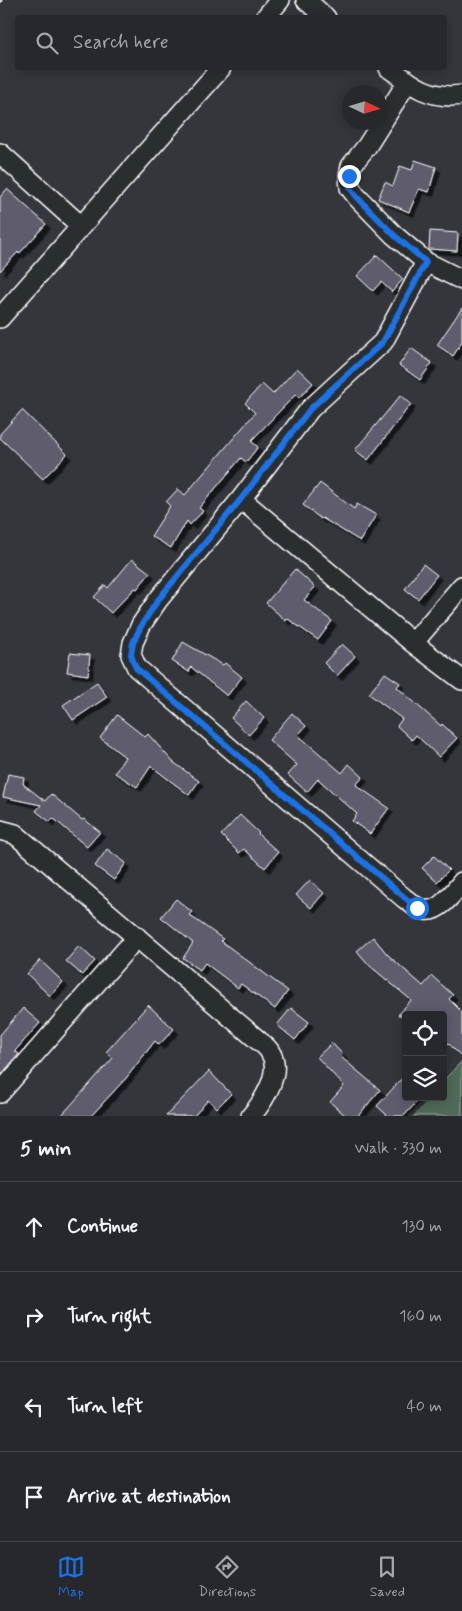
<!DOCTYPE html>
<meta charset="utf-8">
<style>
body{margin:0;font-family:Mynerve,sans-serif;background:#333438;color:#f1f3f6}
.controls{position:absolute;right:15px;bottom:15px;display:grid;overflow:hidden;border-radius:5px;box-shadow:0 2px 12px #0003}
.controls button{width:45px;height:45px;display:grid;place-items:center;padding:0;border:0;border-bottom:1px solid #434448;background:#27282c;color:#f1f3f6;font:25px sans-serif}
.compass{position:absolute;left:342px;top:85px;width:45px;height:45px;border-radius:50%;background:#27282c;box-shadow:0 2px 12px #0003;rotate:94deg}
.stop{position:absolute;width:15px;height:15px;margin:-11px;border:4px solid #1a73e8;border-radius:50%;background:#fff}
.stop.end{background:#1a73e8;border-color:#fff;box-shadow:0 1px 5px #0008}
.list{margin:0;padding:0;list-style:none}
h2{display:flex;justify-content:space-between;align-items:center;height:65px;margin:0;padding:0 20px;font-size:21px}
h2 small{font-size:16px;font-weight:400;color:#a4a6a9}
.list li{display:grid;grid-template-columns:32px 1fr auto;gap:15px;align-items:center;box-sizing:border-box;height:90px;padding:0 20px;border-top:1px solid #434448}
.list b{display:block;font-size:19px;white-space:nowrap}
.list em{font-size:16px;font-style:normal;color:#a4a6a9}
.icon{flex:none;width:28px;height:28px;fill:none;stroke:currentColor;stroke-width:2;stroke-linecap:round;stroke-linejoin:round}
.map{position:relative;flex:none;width:462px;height:1116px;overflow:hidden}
.search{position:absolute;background:#27282c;box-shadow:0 2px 12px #0003;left:15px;right:15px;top:15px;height:55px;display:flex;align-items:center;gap:12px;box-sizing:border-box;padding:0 18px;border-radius:5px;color:#a4a6a9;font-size:19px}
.sheet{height:425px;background:#27282c}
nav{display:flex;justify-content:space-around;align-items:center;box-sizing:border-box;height:70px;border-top:1px solid #434448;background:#27282c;font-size:14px;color:#a4a6a9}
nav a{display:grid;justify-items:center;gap:2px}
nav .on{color:#1a73e8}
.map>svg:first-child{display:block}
</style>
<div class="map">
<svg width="462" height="1116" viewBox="0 0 462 1116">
<defs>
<filter id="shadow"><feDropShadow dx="4.5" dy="4.5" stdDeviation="0" flood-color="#0009"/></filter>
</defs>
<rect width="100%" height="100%" fill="#34363b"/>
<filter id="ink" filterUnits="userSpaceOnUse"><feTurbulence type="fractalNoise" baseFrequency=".02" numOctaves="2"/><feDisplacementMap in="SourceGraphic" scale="10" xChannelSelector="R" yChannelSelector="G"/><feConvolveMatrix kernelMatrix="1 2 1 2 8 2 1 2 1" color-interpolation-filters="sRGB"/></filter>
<g filter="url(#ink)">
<path fill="#506a58" stroke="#a8b4ac" d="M462,1061V1116H409L427,1097H443V1081Z"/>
<path fill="#5e5c6e" stroke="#fff" filter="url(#shadow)" d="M415,160L436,167L429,192L419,189L409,212L378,199L385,182L393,186L400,166L412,170Z
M7,189L46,224L19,254L18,252L0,271V197Z
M430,231L458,233L457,251L429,249Z
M377,255L403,279L392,292L381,282L373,291L357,276Z
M462,308V342L453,356L437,345Z
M411,348L432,363L420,380L399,365Z
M297,368L313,383L299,398L296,394L251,441L258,447L246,462L241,458L199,508L203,511L190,525L187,521L171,548L151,536L170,506L166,502L178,489L185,495L255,413L245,403L262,384L273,394Z
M401,395L411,404L368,460L355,450Z
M22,410L67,454L43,479L0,438V434Z
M320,483L354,509L357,504L376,515L360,541L322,518L321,519L303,505Z
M132,559L150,573L137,589L135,588L111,613L94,597L105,585L108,588Z
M423,564L437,575L418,599L405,589Z
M295,569L315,587L304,600L332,621L318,640L288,619L286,621L266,603Z
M183,642L223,665L225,663L242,677L227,696L191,667L189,672L172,661Z
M342,644L355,656L337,676L324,663Z
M70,653L90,655L88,675L67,672Z
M385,673L400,683L397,687L441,726L442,724L457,738L439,757L416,735L412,740L397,726L402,719L369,694Z
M97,682L107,697L73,720L63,705Z
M246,701L264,718L249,735L231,718Z
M292,713L306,726L298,735L342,773L349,764L363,777L356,785L389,808L370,834L352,821L357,814L318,779L307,792L288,775L297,765L269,740Z
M117,715L145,737L148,734L173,762L199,781L189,795L151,766L137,787L115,773L125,757L100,738Z
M8,774L24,777L23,784L45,801L51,794L82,820L84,819L100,832L87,847L53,818L50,822L36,811L41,805L3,797Z
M240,815L259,833L258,834L278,852L265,868L244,849L239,853L221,835Z
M107,849L126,863L114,880L95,866Z
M434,856L449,870L437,882L422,868Z
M310,880L324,893L311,908L296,895Z
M176,899L192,912L189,915L223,939L221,941L288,991L275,1009L241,984L238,988L205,963L200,970L183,958L193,943L161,917Z
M373,937L388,955L423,986L432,976L453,995L449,999L462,1012V1057L443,1038V1015H398L411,1000L370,966L357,951Z
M79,946L95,961L82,975L66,961Z
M40,960L63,982L50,996L27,974Z
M148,1005L174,1029L159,1045L155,1041L127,1077L91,1116H61L113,1058L106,1052Z
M23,1008L40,1023L15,1051L19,1054L0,1076V1035Z
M291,1008L309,1022L295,1040L277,1025Z
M332,1043L343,1055L341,1057L380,1090L358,1116H346L330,1102L344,1086L317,1057Z
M209,1071L231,1094L217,1108L208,1100L194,1116H166Z
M406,1074V1097H421L404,1116H388L377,1106Z"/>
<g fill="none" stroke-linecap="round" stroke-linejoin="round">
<g stroke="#fff" stroke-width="22">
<path id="minor" d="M306,0L326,18
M265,18L280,0
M389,68C412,85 431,100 462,95
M408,81L367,146L351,166L349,176L350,188L357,197L394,235L426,262L462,280
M0,153L81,226
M426,262L383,342L310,409L241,499L158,600L141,625L133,643L131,655L137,668L404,898C411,903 417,909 425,910C439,913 454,892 462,882
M0,318L221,68
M241,499L413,643L462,680
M413,643L462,586
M0,830L15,834L259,1041C263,1044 268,1048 270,1052C283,1071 264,1101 251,1116
M0,1093L137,937"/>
</g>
<path stroke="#fff" stroke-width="3" stroke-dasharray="4 4" stroke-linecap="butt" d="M0,2L2,0"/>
<use href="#minor" stroke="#2a2d2e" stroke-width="19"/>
</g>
</g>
<g fill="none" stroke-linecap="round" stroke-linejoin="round" filter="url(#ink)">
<path stroke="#1a73e8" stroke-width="6" d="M349,176L350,188L357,197L394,235L426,262L383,342L310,409L241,499L158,600L141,626L133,643L131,655L136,668L417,908"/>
</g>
</svg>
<div class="controls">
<button><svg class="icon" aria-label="locate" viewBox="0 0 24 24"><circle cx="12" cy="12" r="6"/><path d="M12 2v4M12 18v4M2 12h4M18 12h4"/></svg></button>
<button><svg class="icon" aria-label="layers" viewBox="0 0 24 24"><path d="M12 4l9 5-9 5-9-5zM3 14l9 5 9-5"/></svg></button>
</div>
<svg class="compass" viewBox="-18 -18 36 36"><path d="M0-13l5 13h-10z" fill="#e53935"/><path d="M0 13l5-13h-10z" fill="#a4a6a9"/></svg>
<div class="stop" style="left:417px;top:908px"></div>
<div class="stop end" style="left:349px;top:176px"></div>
<div class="search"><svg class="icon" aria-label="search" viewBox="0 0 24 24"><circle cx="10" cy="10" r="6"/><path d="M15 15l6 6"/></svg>Search here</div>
</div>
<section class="sheet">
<h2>5 min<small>Walk · 330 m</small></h2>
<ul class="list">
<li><svg class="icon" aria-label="ahead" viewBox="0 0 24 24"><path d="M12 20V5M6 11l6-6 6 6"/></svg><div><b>Continue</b></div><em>130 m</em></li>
<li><svg class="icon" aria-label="right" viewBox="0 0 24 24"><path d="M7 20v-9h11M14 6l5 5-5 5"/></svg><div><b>Turn right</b></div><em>160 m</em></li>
<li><svg class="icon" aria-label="left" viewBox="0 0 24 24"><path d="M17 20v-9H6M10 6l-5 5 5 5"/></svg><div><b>Turn left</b></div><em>40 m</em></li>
<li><svg class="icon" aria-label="arrive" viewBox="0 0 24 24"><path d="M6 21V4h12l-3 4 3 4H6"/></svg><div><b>Arrive at destination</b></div></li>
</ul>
</section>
<nav>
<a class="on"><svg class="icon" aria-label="map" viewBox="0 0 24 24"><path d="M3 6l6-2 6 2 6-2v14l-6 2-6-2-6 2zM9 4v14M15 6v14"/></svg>Map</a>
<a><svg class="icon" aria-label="directions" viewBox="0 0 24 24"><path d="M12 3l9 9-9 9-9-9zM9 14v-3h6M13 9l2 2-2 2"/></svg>Directions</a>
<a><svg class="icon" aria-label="saved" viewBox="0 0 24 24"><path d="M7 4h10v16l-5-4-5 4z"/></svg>Saved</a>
</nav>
